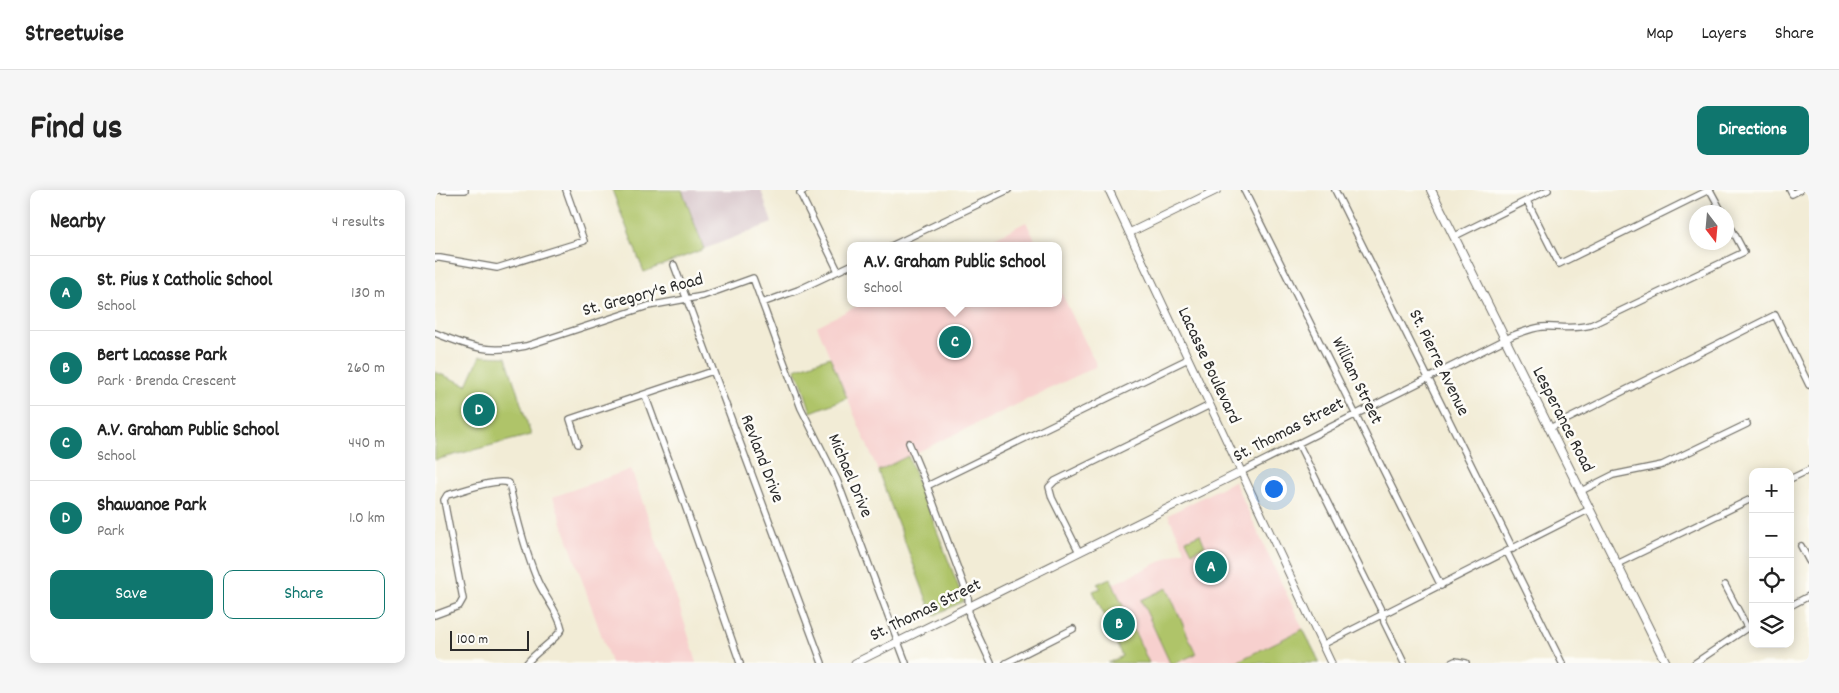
<!DOCTYPE html>
<meta charset="utf-8">
<style>
body{margin:0;font-family:Dekko,sans-serif;background:#f6f6f6;color:#222}
.controls{position:absolute;right:15px;bottom:15px;display:grid;overflow:hidden;border-radius:10px;box-shadow:0 2px 12px #0003}
.controls button{width:45px;height:45px;display:grid;place-items:center;padding:0;border:0;border-bottom:1px solid #e0e0e0;background:#fff;color:#222;font:25px sans-serif}
.compass{position:absolute;left:1254px;top:15px;width:45px;height:45px;border-radius:50%;background:#fff;box-shadow:0 2px 12px #0003;rotate:164deg}
.scale{position:absolute;left:15px;bottom:12px;width:79px;box-sizing:border-box;padding-left:5px;border:2px solid #2b2b2b;border-top:0;font-size:14px;line-height:18px;white-space:nowrap;color:#2b2b2b;-webkit-text-stroke:4px #fdfcf7;paint-order:stroke}
.you{position:absolute;left:838px;top:298px;width:18px;height:18px;margin:-12px;border:4px solid #fff;border-radius:50%;background:#1a73e8;box-shadow:0 0 0 8px #1a73e833}
.badge{display:grid;place-items:center;width:32px;height:32px;border-radius:50%;background:#0f766e;color:#fff;font-size:16px;font-weight:700}
.pin{position:absolute;translate:-50% -50%;border:2px solid #fff;box-shadow:0 1px 5px #0006}
.popup{position:absolute;left:412px;top:52px;width:215px;height:65px;box-sizing:border-box;display:grid;place-content:center;border-radius:10px;background:#fff;filter:drop-shadow(0 1px 4px #0005);font-size:16px;white-space:nowrap;color:#767676}
.popup b{font-size:19px;color:#222}
.popup::after{content:'';position:absolute;left:50%;top:100%;margin-left:-10px;border:10px solid transparent;border-top-color:#fff}
.list{margin:0;padding:0;list-style:none}
h2{display:flex;justify-content:space-between;align-items:center;height:65px;margin:0;padding:0 20px;font-size:21px}
h2 small{font-size:16px;font-weight:400;color:#767676}
.list li{display:grid;grid-template-columns:32px 1fr auto;gap:15px;align-items:center;box-sizing:border-box;height:75px;padding:0 20px;border-top:1px solid #e0e0e0}
.list b{display:block;font-size:19px;white-space:nowrap}
.list p{margin:0;font-size:16px;white-space:nowrap;color:#767676}
.list em{font-size:16px;font-style:normal;color:#767676}
.actions{display:flex;gap:10px;padding:15px 20px}
.actions a{flex:1;padding:11px 0;border:1px solid #0f766e;border-radius:10px;text-align:center;font-size:18px;color:#0f766e}
.actions .main{background:#0f766e;color:#fff}
.icon{flex:none;width:28px;height:28px;fill:none;stroke:currentColor;stroke-width:2;stroke-linecap:round;stroke-linejoin:round}
.map{position:relative;flex:none;width:1374px;height:473px;overflow:hidden;border-radius:10px}
header{display:flex;align-items:center;gap:30px;box-sizing:border-box;height:70px;padding:0 25px;background:#fff;border-bottom:1px solid #e0e0e0}
header strong{font-size:24px}
nav{display:flex;gap:28px;margin-inline-start:auto;font-size:18px}
.intro{display:flex;align-items:center;justify-content:space-between;box-sizing:border-box;height:120px;padding:0 30px}
h1{margin:0;font-size:35px}
.button{padding:12px 22px;border-radius:10px;background:#0f766e;color:#fff;font-size:18px;font-weight:700}
main{display:flex;gap:30px;padding:0 30px}
aside{flex:1;background:#fff;border-radius:10px;box-shadow:0 2px 12px #0003}
.map>svg:first-child{display:block}
</style>
<header>
<strong>Streetwise</strong>
<nav><a>Map</a><a>Layers</a><a>Share</a></nav>
</header>
<div class="intro"><h1>Find us</h1><a class="button">Directions</a></div>
<main>
<aside>
<h2>Nearby<small>4 results</small></h2>
<ul class="list">
<li><span class="badge">A</span><div><b>St. Pius X Catholic School</b><p>School</p></div><em>130 m</em></li>
<li><span class="badge">B</span><div><b>Bert Lacasse Park</b><p>Park · Brenda Crescent</p></div><em>260 m</em></li>
<li><span class="badge">C</span><div><b>A.V. Graham Public School</b><p>School</p></div><em>440 m</em></li>
<li><span class="badge">D</span><div><b>Shawanoe Park</b><p>Park</p></div><em>1.0 km</em></li>
</ul>
<div class="actions"><a class="main">Save</a><a>Share</a></div>
</aside>
<div class="map">
<svg width="1374" height="473" viewBox="0 0 1374 473">
<rect width="100%" height="100%" fill="#fdfcf7"/>
<filter id="ink" filterUnits="userSpaceOnUse"><feTurbulence type="fractalNoise" baseFrequency=".02" numOctaves="2"/><feDisplacementMap in="SourceGraphic" scale="10" xChannelSelector="R" yChannelSelector="G"/><feConvolveMatrix kernelMatrix="1 2 1 2 8 2 1 2 1" color-interpolation-filters="sRGB"/></filter>
<filter id="wash" filterUnits="userSpaceOnUse"><feTurbulence type="fractalNoise" baseFrequency=".0096" numOctaves="4" result="noise"/><feDisplacementMap in="SourceGraphic" scale="20" xChannelSelector="R" yChannelSelector="G"/><feGaussianBlur stdDeviation="1.12" result="paint"/><feColorMatrix in="noise" values="0 0 0 0 0 0 0 0 0 0 0 0 0 0 0 0 0 1.4 0 .05"/><feComposite in="paint" operator="in"/></filter>
<g filter="url(#wash)">
<rect width="100%" height="100%" fill="#f2ecd6"/>
<path fill="#f7d0ce" d="M591,32L603,56H544Z
M624,98L662,176L443,281L382,136L428,113H624Z
M196,279L244,415L262,473H176L118,307Z
M799,291L868,439L799,473H714L678,394L750,360L733,325Z"/>
<path fill="#d2bec4" d="M247,0H326L337,33L269,59Z"/>
<path fill="#afc469" stroke="#6d784a" d="M177,0H247L269,59L209,82Z
M45,166L71,167L96,245L0,270V182L32,195Z
M395,167L412,208L376,222L367,194L360,179Z
M473,266L529,411L498,426L443,281Z
M765,344L770,356L757,362L751,350Z
M675,388L678,394L714,473H673L687,466L658,401L666,398L662,394Z
M732,398L761,464L741,473H735L706,410Z
M868,439L885,473H799Z"/>
</g>
<g filter="url(#ink)">
<g fill="none" stroke-linecap="round" stroke-linejoin="round">
<g stroke="#716f67" stroke-width="8">
<path id="minor" d="M0,0H30
M370,0L365,3L403,81
M809,0L1006,396
M900,0L1078,359
M1275,0L1287,22
M1355,0L1357,4L1365,0
M1092,11L1124,74L1274,0
M1020,46L1113,0
M456,56L573,0
M0,68H5L62,78L149,51L131,0
M239,75L387,473
M327,113L363,100L416,75
M0,143C35,157 53,164 91,156L213,116L268,106L318,88L366,218L402,290L471,473
M210,205L239,284L305,473
M1115,238L1340,125L1374,195
M474,253L492,296L533,406L534,426L556,473
M863,253L948,424L949,432L969,473
M143,254L135,229L278,181
M806,282L1079,145C1088,142 1097,138 1107,137C1125,136 1136,140 1156,135L1309,62L1292,30
M1355,289L1374,280
M492,296L753,169
M1146,301L1178,285L1227,275L1312,234
M1366,356L1374,371
M644,362L617,308L614,297L620,291L775,215
M1072,362L1127,473
M1182,374L1318,308
M1290,395L1312,437
M1355,416L1374,406
M0,425L24,416L28,409L9,310L12,305C28,301 60,288 74,293C81,325 89,357 101,387C108,406 123,420 127,439C118,453 102,460 92,473
M887,455L1155,319
M571,473L638,439
M1016,473L1020,471L1031,473
M1260,473L1318,434"/>
</g>
<g stroke="#716f67" stroke-width="9">
<path id="tertiary" d="M674,0L896,473
M694,43L782,0
M420,473L806,282"/>
</g>
<g stroke="#716f67" stroke-width="10">
<path id="secondary" d="M996,0L1231,473"/>
</g>
<use href="#minor" stroke="#fff" stroke-width="5.5"/>
<use href="#tertiary" stroke="#fff" stroke-width="7"/>
<use href="#secondary" stroke="#fff" stroke-width="8"/>
</g>
</g>
<g text-anchor="middle" dominant-baseline="central" stroke-width="5" stroke-linejoin="round" paint-order="stroke">
<g font-size="18" fill="#2b2b2b" stroke="#fdfcf7">
<text transform="translate(208 106) rotate(-15)">St. Gregory's Road</text>
<text transform="translate(1003 173) rotate(64)">St. Pierre Avenue</text>
<text transform="translate(773 176) rotate(65)">Lacasse Boulevard</text>
<text transform="translate(921 191) rotate(64)">William Street</text>
<text transform="translate(1127 230) rotate(63)">Lesperance Road</text>
<text transform="translate(854 241) rotate(-27)">St. Thomas Street</text>
<text transform="translate(326 269) rotate(69)">Revland Drive</text>
<text transform="translate(414 286) rotate(67)">Michael Drive</text>
<text transform="translate(491 421) rotate(-26)">St. Thomas Street</text>
</g>
</g>
</svg>
<div class="controls">
<button>+</button>
<button>−</button>
<button><svg class="icon" aria-label="locate" viewBox="0 0 24 24"><circle cx="12" cy="12" r="6"/><path d="M12 2v4M12 18v4M2 12h4M18 12h4"/></svg></button>
<button><svg class="icon" aria-label="layers" viewBox="0 0 24 24"><path d="M12 4l9 5-9 5-9-5zM3 14l9 5 9-5"/></svg></button>
</div>
<svg class="compass" viewBox="-18 -18 36 36"><path d="M0-13l5 13h-10z" fill="#e53935"/><path d="M0 13l5-13h-10z" fill="#767676"/></svg>
<div class="scale">100 m</div>
<div class="you"></div>
<div class="pin badge" style="left:776px;top:377px">A</div>
<div class="pin badge" style="left:684px;top:434px">B</div>
<div class="pin badge" style="left:520px;top:152px">C</div>
<div class="popup"><b>A.V. Graham Public School</b>School</div>
<div class="pin badge" style="left:44px;top:220px">D</div>
</div>
</main>
